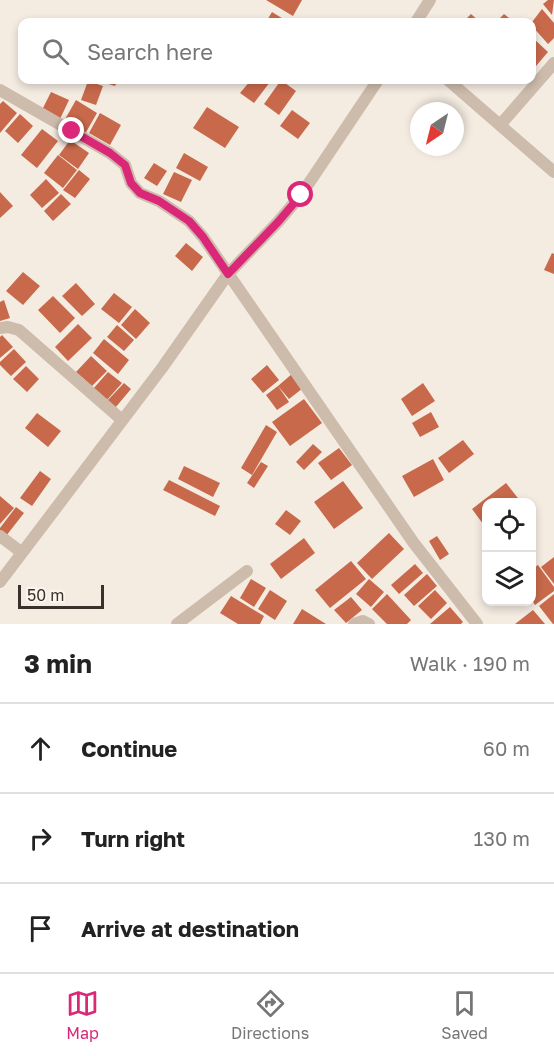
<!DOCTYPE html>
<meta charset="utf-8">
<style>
body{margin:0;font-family:"Golos Text",sans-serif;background:#f2f2f2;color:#222}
.controls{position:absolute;right:18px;bottom:18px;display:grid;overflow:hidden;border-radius:12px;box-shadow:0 3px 9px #0003}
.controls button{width:54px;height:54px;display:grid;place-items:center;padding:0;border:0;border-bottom:2px solid #e0e0e0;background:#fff;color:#222;font:30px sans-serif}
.compass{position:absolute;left:410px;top:102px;width:54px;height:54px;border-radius:50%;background:#fff;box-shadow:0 3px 9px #0003;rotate:215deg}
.scale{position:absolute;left:18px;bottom:15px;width:86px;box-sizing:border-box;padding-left:6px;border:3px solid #3b302b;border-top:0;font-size:16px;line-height:21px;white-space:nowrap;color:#3b302b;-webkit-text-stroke:4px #fbf5ee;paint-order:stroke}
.stop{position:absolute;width:18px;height:18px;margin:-14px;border:4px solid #db2777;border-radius:50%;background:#fff}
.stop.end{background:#db2777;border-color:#fff;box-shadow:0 2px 6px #0008}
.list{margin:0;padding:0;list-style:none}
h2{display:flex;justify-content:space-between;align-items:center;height:78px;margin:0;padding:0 24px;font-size:26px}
h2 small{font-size:20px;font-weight:400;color:#767676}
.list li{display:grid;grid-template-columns:39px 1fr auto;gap:18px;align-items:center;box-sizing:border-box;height:90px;padding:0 24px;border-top:2px solid #e0e0e0}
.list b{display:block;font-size:22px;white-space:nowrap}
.list em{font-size:20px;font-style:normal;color:#767676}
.icon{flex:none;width:33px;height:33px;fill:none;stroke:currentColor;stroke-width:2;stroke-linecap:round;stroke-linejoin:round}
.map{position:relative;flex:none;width:554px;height:624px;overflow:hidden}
.search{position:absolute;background:#fff;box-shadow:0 3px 9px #0003;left:18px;right:18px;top:18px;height:66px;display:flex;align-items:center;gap:15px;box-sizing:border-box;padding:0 21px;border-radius:12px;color:#767676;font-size:22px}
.sheet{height:348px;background:#fff}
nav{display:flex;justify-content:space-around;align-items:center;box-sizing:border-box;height:84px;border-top:2px solid #e0e0e0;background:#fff;font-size:16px;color:#767676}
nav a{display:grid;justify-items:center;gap:3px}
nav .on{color:#db2777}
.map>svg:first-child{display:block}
</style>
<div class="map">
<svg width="554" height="624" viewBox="0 0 554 624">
<rect width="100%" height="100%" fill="#f4ebe1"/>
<path fill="#c8694b" d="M266,0H302L293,16Z
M548,0H554L552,15L543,4Z
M542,9L554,23V38L548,44L532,26V22Z
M272,12L285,20L283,22H266Z
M471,14L480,22H468L465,20Z
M504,14L514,22H496Z
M533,38L548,52L536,66L532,62Z
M95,80H118L115,86Z
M251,80H267L270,82L254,103L240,93Z
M281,80L296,91L279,115L264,104Z
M88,81L103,86L96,105L81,100Z
M51,92L69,100L60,119L42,110Z
M76,100L97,113L85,134L64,121Z
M3,101L17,113L0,133V104Z
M207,107L239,127L225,148L193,128Z
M292,110L310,123L298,139L280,126Z
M100,113L121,125L110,145L89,133Z
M20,114L33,126L18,143L5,131Z
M42,129L58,141L37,168L21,155Z
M70,140L89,153L78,169L59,155Z
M184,153L208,167L200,181L176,168Z
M58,155L77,170L63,188L44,173Z
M154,163L167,171L157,186L144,178Z
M79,170L90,179L75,198L63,190Z
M174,172L192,180L181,202L163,194Z
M46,179L59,193L42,208L30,195Z
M0,192L13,206L0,218Z
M61,194L71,204L53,221L44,211Z
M186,243L203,257L192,271L175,256Z
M552,253L554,254V274L544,270Z
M23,272L40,286L23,305L6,291Z
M76,283L95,304L82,316L62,296Z
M114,293L132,307L119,323L101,309Z
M53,296L75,318L60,333L38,310Z
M4,300L10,318L0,321V302Z
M135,309L150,323L136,339L121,325Z
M78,324L92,338L68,361L55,347Z
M117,325L134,340L124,351L107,337Z
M2,335L13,347L0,358V337Z
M104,339L129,360L118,374L93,353Z
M14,349L26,362L11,376L0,365V362Z
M91,356L107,371L92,386L76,372Z
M267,365L279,380L263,393L251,379Z
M26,366L39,379L27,392L13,379Z
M108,372L122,383L107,400L93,389Z
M293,373L303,388L289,399L278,386Z
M124,383L131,389L115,408L107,401Z
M423,383L435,401L412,416L401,399Z
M278,386L289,402L277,410L266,395Z
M304,399L322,423L290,446L272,422Z
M431,412L439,427L420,437L412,423Z
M37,413L61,431L48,447L25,428Z
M266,425L277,432L252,475L241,468Z
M463,440L474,454L449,473L438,458Z
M313,444L322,452L304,470L296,462Z
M339,448L352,465L331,480L318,463Z
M433,459L444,480L414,497L402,476Z
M261,462L268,466L254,488L247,483Z
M184,466L220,483L213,497L178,479Z
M40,471L51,479L32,506L20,498Z
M169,480L220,506L215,516L163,490Z
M343,481L363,508L334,529L314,502Z
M506,483L521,502H486V528L472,509Z
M0,496L14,508L0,524Z
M16,507L24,513L6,536L0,531V528Z
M286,510L301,521L290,535L275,524Z
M389,533L404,549L372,579L357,563Z
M437,536L449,554L440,560L429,541Z
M304,538L315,553L281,579L270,564Z
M554,557V584L541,567Z
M351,561L366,579L330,608L315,590Z
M415,564L423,573L399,594L391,585Z
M538,565L554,587V591L535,605L532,600V569Z
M427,574L437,586L414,606L404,595Z
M251,579L266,588L254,607L240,598Z
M369,579L384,592L371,607L356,594Z
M270,590L287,601L275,620L258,609Z
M435,590L447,603L431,619L418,606Z
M387,594L411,620L407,624H387L372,609Z
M554,594V624H553L539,606Z
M231,596L264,616L260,624H238L220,613Z
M351,597L362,610L346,623L334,610Z
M450,607L463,622L461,624H430Z
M302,609L326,624H293Z
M533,610L545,624H515Z"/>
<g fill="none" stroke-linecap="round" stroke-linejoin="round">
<path stroke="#cdbbac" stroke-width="12" d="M416,22L430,0
M448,80L554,172
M0,90L110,153L125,165L131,183L140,193L159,201L189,221L203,237L413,542L477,624
M501,124L554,63
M0,328L8,327L19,330L122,420
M0,536L21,552
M0,582L162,368L228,274L278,222L301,195L378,80
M177,624L247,571
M354,624L363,621L369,624"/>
</g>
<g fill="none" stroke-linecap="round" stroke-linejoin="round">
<path stroke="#db2777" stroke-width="8" d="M72,131L110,153L125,165L131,183L140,193L159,201L189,221L203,237L228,274L278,222L301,195"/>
</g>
</svg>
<div class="controls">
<button><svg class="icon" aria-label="locate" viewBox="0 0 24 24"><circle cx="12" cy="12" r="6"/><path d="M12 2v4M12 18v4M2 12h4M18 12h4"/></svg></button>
<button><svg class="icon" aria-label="layers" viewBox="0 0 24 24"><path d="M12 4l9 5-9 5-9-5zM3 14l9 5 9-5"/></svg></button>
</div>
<svg class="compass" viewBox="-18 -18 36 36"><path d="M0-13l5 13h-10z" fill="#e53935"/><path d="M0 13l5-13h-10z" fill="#767676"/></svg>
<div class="scale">50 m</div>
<div class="stop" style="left:301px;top:195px"></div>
<div class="stop end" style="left:72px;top:131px"></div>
<div class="search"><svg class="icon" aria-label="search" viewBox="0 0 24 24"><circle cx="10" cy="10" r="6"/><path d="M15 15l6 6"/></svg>Search here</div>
</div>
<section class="sheet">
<h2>3 min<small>Walk · 190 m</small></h2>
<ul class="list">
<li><svg class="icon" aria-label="ahead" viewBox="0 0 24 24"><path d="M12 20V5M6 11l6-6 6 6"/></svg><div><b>Continue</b></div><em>60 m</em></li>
<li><svg class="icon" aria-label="right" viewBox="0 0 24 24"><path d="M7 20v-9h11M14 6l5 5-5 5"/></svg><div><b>Turn right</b></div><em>130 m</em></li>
<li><svg class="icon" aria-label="arrive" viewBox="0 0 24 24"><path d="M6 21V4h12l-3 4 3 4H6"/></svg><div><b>Arrive at destination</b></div></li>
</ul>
</section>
<nav>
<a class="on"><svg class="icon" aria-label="map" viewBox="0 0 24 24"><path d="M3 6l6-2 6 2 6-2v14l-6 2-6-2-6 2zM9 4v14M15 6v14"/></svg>Map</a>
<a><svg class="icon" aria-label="directions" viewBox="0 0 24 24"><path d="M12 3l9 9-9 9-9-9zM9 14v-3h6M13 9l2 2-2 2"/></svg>Directions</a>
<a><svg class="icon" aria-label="saved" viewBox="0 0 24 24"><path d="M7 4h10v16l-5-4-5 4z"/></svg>Saved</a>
</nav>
